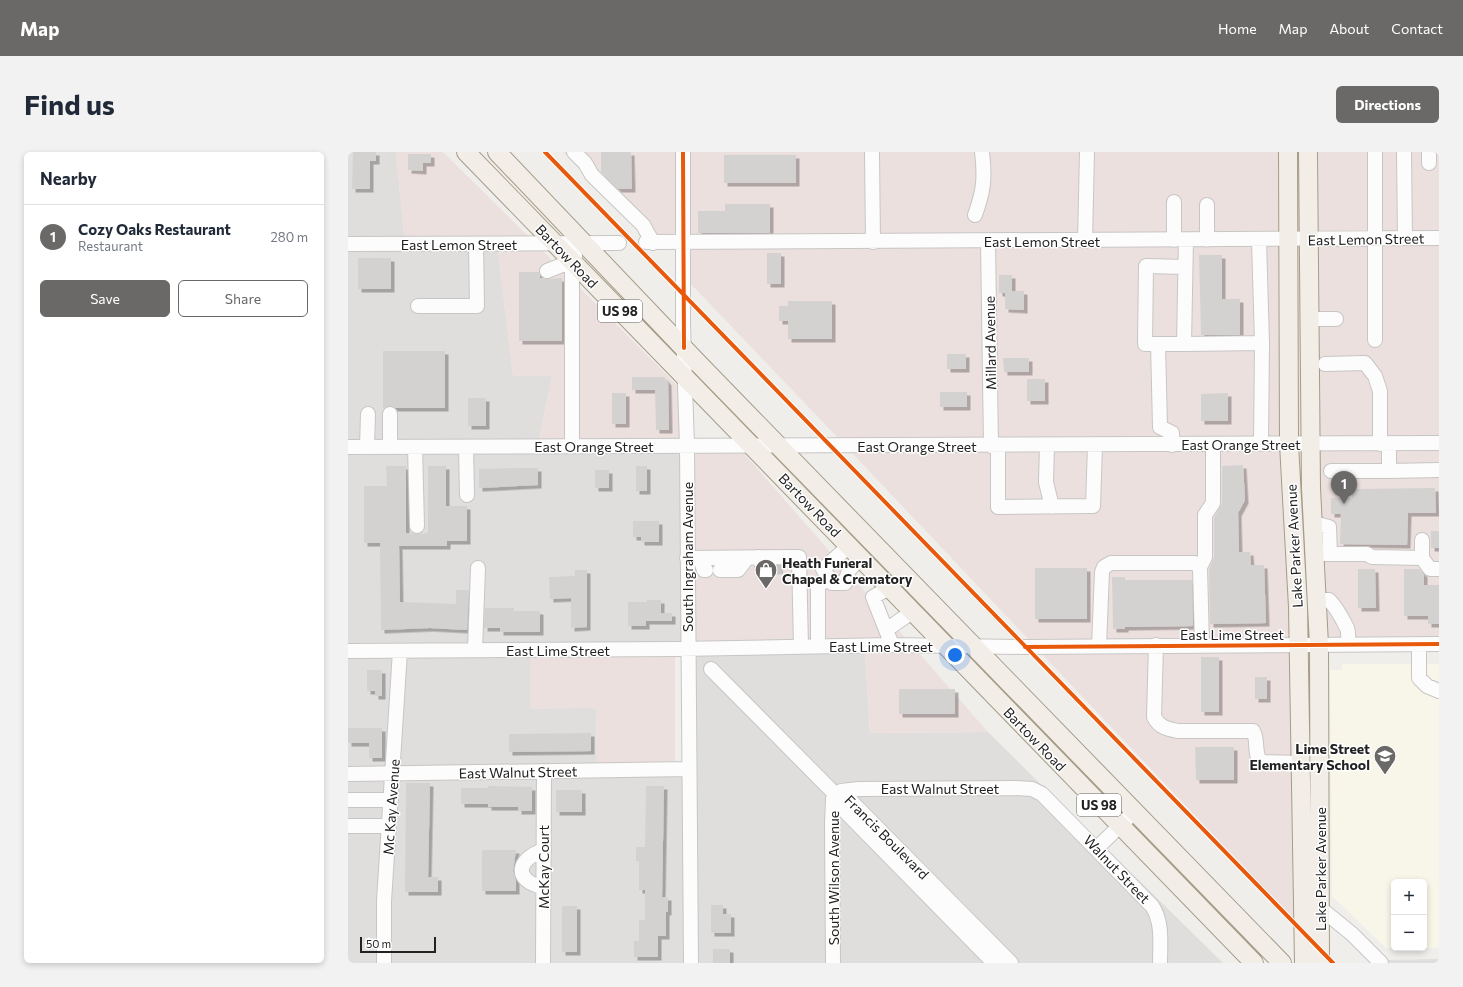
<!DOCTYPE html>
<meta charset="utf-8">
<style>
body{margin:0;font-family:Commissioner,sans-serif;background:#f2f2f3;color:#1f2937}
.controls{position:absolute;right:12px;bottom:12px;display:grid;overflow:hidden;border-radius:6px;box-shadow:0 2px 6px #0003}
.controls button{width:36px;height:36px;display:grid;place-items:center;padding:0;border:0;border-bottom:1px solid #e0e1e3;background:#fff;color:#1f2937;font:20px sans-serif}
.scale{position:absolute;left:12px;bottom:10px;width:76px;box-sizing:border-box;padding-left:4px;border:2px solid #222;border-top:0;font-size:11px;line-height:14px;white-space:nowrap;color:#222;-webkit-text-stroke:3px #fff;paint-order:stroke}
.you{position:absolute;left:607px;top:503px;width:14px;height:14px;margin:-10px;border:3px solid #fff;border-radius:50%;background:#1a73e8;box-shadow:0 0 0 6px #1a73e833}
.badge{display:grid;place-items:center;width:26px;height:26px;border-radius:50%;background:#6a6968;color:#fff;font-size:13px;font-weight:700}
.pin{position:absolute;translate:-50% -33px;filter:drop-shadow(0 1px 2px #0008)}
.pin::after{content:'';position:absolute;top:21px;width:14px;height:12px;background:inherit;clip-path:polygon(0 0,100% 0,50% 100%)}
.list{margin:0;padding:0;list-style:none}
h2{display:flex;justify-content:space-between;align-items:center;height:52px;margin:0;padding:0 16px;font-size:17px}
h2 small{font-size:13px;font-weight:400;color:#747a83}
.list li{display:grid;grid-template-columns:26px 1fr auto;gap:12px;align-items:center;box-sizing:border-box;height:64px;padding:0 16px;border-top:1px solid #e0e1e3}
.list b{display:block;font-size:15px;white-space:nowrap}
.list p{margin:0;font-size:13px;white-space:nowrap;color:#747a83}
.list em{font-size:13px;font-style:normal;color:#747a83}
.actions{display:flex;gap:8px;padding:12px 16px}
.actions a{flex:1;padding:9px 0;border:1px solid #6a6968;border-radius:6px;text-align:center;font-size:14px;color:#6a6968}
.actions .main{background:#6a6968;color:#fff}
.map{position:relative;flex:none;width:1091px;height:811px;overflow:hidden;border-radius:6px}
header{display:flex;align-items:center;gap:24px;box-sizing:border-box;height:56px;padding:0 20px;background:#6a6968;color:#fff}
header strong{font-size:19px}
nav{display:flex;gap:22px;margin-inline-start:auto;font-size:14px}
.intro{display:flex;align-items:center;justify-content:space-between;box-sizing:border-box;height:96px;padding:0 24px}
h1{margin:0;font-size:28px}
.button{padding:10px 18px;border-radius:6px;background:#6a6968;color:#fff;font-size:14px;font-weight:700}
main{display:flex;gap:24px;padding:0 24px}
aside{flex:1;background:#fff;border-radius:6px;box-shadow:0 2px 6px #0003}
.map>svg:first-child{display:block}
</style>
<header>
<strong>Map</strong>
<nav><a>Home</a><a>Map</a><a>About</a><a>Contact</a></nav>
</header>
<div class="intro"><h1>Find us</h1><a class="button">Directions</a></div>
<main>
<aside>
<h2>Nearby<small></small></h2>
<ul class="list">
<li><span class="badge">1</span><div><b>Cozy Oaks Restaurant</b><p>Restaurant</p></div><em>280 m</em></li>
</ul>
<div class="actions"><a class="main">Save</a><a>Share</a></div>
</aside>
<div class="map">
<svg width="1091" height="811" viewBox="0 0 1091 811">
<defs>
<filter id="shadow"><feDropShadow dx="3.5" dy="3.5" stdDeviation="0" flood-color="#0004"/></filter>
</defs>
<rect width="100%" height="100%" fill="#efeeeb"/>
<path fill="#dfdedc" d="M0,0H48L56,82L95,86H0Z
M0,98H123V148H65V159L128,160L134,98H150L165,224H204L191,288L0,289Z
M312,300L333,302L335,491L0,493V301Z
M517,501L522,581L640,580L749,688L698,637L495,632L493,630L487,634L362,509L356,518L479,642L477,648L479,650L480,811H349L345,503Z
M182,504L248,558L249,613L51,616L57,505Z
M0,505H47L40,616H0Z
M336,623L338,811H200L201,625Z
M191,626L189,811H41V786L50,628Z
M0,628H39L31,811H0Z
M505,643H683L692,647L804,764L807,811H671Z
M489,660L638,811H490Z
M757,696V695L875,811H817L816,768L814,758Z
M1091,807V811H1041L1037,808Z"/>
<path fill="#ece0de" d="M48,0H95L182,86H95L56,83Z
M215,0H330V84H297Z
M340,0H518L519,84H341Z
M529,0H934L935,82L530,84Z
M945,0H954L955,82H945Z
M965,0H1022L1023,81H965Z
M1032,0H1091V80L1033,81Z
M1091,92V286H967L966,93H1023L1022,194H1032L1033,93Z
M955,93L957,286H946L945,94Z
M935,94L936,286L648,288L646,95Z
M635,95L637,288H492L340,129L341,96Z
M150,98H194L332,236L333,288H191L204,224H165Z
M1091,297V487H976L967,298Z
M936,298L946,487L682,489L503,300Z
M947,298H957L966,487H956Z
M394,299L560,489L345,491L344,300Z
M946,499L950,772L693,501Z
M570,500L640,580L522,581L517,501Z
M182,504H327V609L298,612L249,613L248,558L244,556L182,557Z"/>
<path fill="#f7f6e8" d="M994,512H1091V796H1076V730H1046V796H1038L984,744L982,518H994Z"/>
<path fill="#d4d2d0" filter="url(#shadow)" d="M5,0H28V9H22V37H4Z
M253,0H283L284,37H270L253,20Z
M60,2H83V11H75V19L60,18Z
M376,3H448V31H376Z
M377,52H422V81H350V59H377Z
M419,101H433V132H419Z
M851,103H874V147H892V183H853Z
M10,106H43V137H10Z
M171,120H191L192,126L198,127L214,126V189H171Z
M651,123H664V139H676V158L657,157V141H651Z
M440,149H484V187H440V169H431V154H440Z
M35,199H97V256H47L42,254L35,256Z
M599,202H618V217H599Z
M655,206H681V220H656Z
M284,225H316L320,230L321,278H308L307,238H284Z
M679,227H697V249H679Z
M592,240H619V255H592Z
M264,241H278V272H264Z
M880,241V269H853V242Z
M120,246H138V274H120Z
M895,313L897,348L890,361L891,400H902L903,413H916L918,471L862,472L861,417L866,405V366L874,351V314Z
M38,314H58V381L69,382L80,381V314H98V354H119V389H99V394H51L52,450L108,452V438H121L119,478L82,476L33,478L32,391H16V334H39Z
M288,314H299V339H288Z
M172,316H190V333L131,336V317Z
M247,318H261V336H247Z
M1087,336L1088,361H1060L1059,393L992,392L993,362H983V346H1004V337Z
M285,369H311V390H293V385H285Z
M1083,379H1091V396H1083Z
M687,416H739V467H687Z
M1010,417H1027L1028,456H1010Z
M1056,417H1071L1076,422V433H1091V472H1080V464H1056Z
M227,418H239V475L223,476V446L202,447L201,425L227,424Z
M764,425H777V428H844L845,474L777,475V477H765Z
M299,448H313V461H324V469H298V474H280V450H299Z
M137,456H166V459H192V480H152V476H136Z
M853,505H871V560H853Z
M19,518H34V544H27V539H19Z
M907,525H919V547H907Z
M551,537H607V562H551Z
M0,576H34V606H21V591H0Z
M243,581V599L161,600V582Z
M847,595H886V628H848Z
M58,631H82L80,725H90V740H57Z
M140,634L184,635V659H170V655H140V652H113V636H140Z
M298,634H316L314,745H320V760H318V784H310V805H286V789H291V768H297V738H291V709H288V695H297Z
M208,638H234V660H208Z
M134,698H168L165,719L168,728V739H134Z
M363,753H375V762H383V781H363Z
M214,754H229V800H214Z
M365,797H382V811H365Z"/>
<g fill="none" stroke-linecap="round" stroke-linejoin="round">
<path stroke="#c6c5c3" stroke-width="14" stroke-dasharray="14 7" stroke-linecap="butt" d="M421,416L438,415"/>
<g stroke="#c7c6c5" stroke-width="16">
<path id="minor" d="M226,0L237,11L244,23L295,73L305,91
M335,0V172L339,294L343,811
M524,0L525,90
M1027,0V188
M1056,0L1057,86
M1081,0V11
M627,63C636,38 637,26 634,0
M826,88V50
M859,88V53
M640,89L643,294
M737,89L739,0
M298,90L1091,86
M0,92L271,91
M837,115L798,114L797,192H836L838,88
M199,119L224,109
M70,154H129L128,92
M961,167H988
M810,192L812,275L824,281V293
M836,192L914,191L911,88
M977,212L1017,211L1027,224L1032,239V292
M42,262V295
M913,292L914,191
M699,293L698,330L704,355
M224,294V109L227,104
M650,294V355L745,354L747,293
M0,295L1091,291
M19,295L20,262
M67,295L69,374
M118,295L119,343
M983,319H1041V292
M1041,319L1091,318
M965,371L981,375L982,402
M501,394L475,417L484,431H497L501,418L512,406
M967,402H1019L1024,405L1074,406V388
M411,405L415,416H421
M339,406L451,405L453,495
M352,406L356,418H358
M1074,406L1082,417H1091
M852,415L857,405V363L865,351V292
M372,418H390L399,406
M541,436L525,445L544,493
M970,448H981C987,454 995,468 999,476C1001,481 1000,488 1000,493
M538,478L564,460
M808,493L806,565C811,575 819,577 830,579H905C911,589 905,601 913,610L953,611
M1071,493V526L1079,534L1091,539
M470,494V434L480,425
M751,494L754,420L756,415L763,411H846L852,415L854,493
M127,498L130,416
M0,499L330,497L544,493L677,495L1091,492
M363,517L488,643
M0,622L341,617
M493,639L511,637L668,636L684,637L694,642L804,754C815,770 812,792 812,811
M493,639L663,811
M485,647L646,811
M0,648H43
M0,674H41
M749,696L786,660
M195,735C165,729 168,707 196,698
M966,751L1004,782L1033,811
M36,811V749L52,499
M195,811L196,620
M485,811L484,672L485,647L488,643"/>
</g>
<g stroke="#a59c88" stroke-width="20">
<path id="major" d="M118,0L906,811
M149,0L350,211L934,811
M940,0L941,292L950,455L956,811
M960,0L963,336L971,493L972,811"/>
</g>
<use href="#minor" stroke="#fdfcfc" stroke-width="14"/>
<use href="#major" stroke="#f2ede7" stroke-width="18"/>
<path stroke="#ccc" stroke-width="3" stroke-dasharray="8 8" stroke-linecap="butt" d="M197,0L985,811"/>
<g stroke="#fff" stroke-width="6">
<path id="cycleway" d="M197,0L985,811
M335,0L336,196
M677,495L1091,492"/>
</g>
<use href="#cycleway" stroke="#e8590c" stroke-width="4"/>
</g>
<defs>
<g id="shop-pin" transform="scale(1.15)"><path d="M0 17L-7.5 6A9.5 9.5 0 1 1 7.5 6Z" fill="#6a6968" stroke="#fff"/><path d="M-5-2.5h2.3a2.7 3.5 0 0 1 5.4 0H5L5.5 6h-11ZM-1.5-2.5h3a1.5 2.3 0 0 0-3 0Z" fill="#fff"/></g>
<g id="school-pin" transform="scale(1.15)"><path d="M0 17L-7.5 6A9.5 9.5 0 1 1 7.5 6Z" fill="#6a6968" stroke="#fff"/><path d="M0-5L7-2L0 1L-7-2ZM-4 1L0 2.5L4 1V4Q0 6-4 4Z" fill="#fff"/></g>
</defs>
<g fill-rule="evenodd">
<use href="#shop-pin" x="418" y="418"/>
<use href="#school-pin" x="1037" y="604"/>
</g>
<g text-anchor="middle" dominant-baseline="central" stroke-width="3" stroke-linejoin="round" paint-order="stroke">
<g fill="#fff" stroke="#646464" stroke-width="1">
<rect x="250" y="148" width="44" height="22" rx="3"/>
<rect x="729" y="642" width="44" height="22" rx="3"/>
</g>
<g font-size="13" font-weight="bold" fill="#222">
<text x="272" y="159">US 98</text>
<text x="751" y="653">US 98</text>
</g>
<g font-size="14" fill="#222" stroke="#fff">
<text transform="translate(1018 87) rotate(-1)">East Lemon Street</text>
<text x="694" y="89">East Lemon Street</text>
<text x="111" y="92">East Lemon Street</text>
<text transform="translate(219 104) rotate(46)">Bartow Road</text>
<text transform="translate(642 191) rotate(-91)">Millard Avenue</text>
<text x="893" y="292">East Orange Street</text>
<text x="246" y="294">East Orange Street</text>
<text x="569" y="294">East Orange Street</text>
<text transform="translate(462 353) rotate(46)">Bartow Road</text>
<text transform="translate(946 394) rotate(-93)">Lake Parker Avenue</text>
<text transform="translate(339 405) rotate(-90)">South Ingraham Avenue</text>
<text x="884" y="482">East Lime Street</text>
<text x="533" y="494">East Lime Street</text>
<text x="210" y="498">East Lime Street</text>
<text transform="translate(687 587) rotate(46)">Bartow Road</text>
<text transform="translate(170 620) rotate(-1)">East Walnut Street</text>
<text x="592" y="636">East Walnut Street</text>
<text transform="translate(43 655) rotate(-86)">Mc Kay Avenue</text>
<text transform="translate(539 685) rotate(45)">Francis Boulevard</text>
<text transform="translate(195 715) rotate(-90)">McKay Court</text>
<text transform="translate(769 717) rotate(46)">Walnut Street</text>
<text transform="translate(972 717) rotate(-90)">Lake Parker Avenue</text>
<text transform="translate(485 726) rotate(-90)">South Wilson Avenue</text>
</g>
<g font-size="14" font-weight="bold" fill="#222" stroke="#fff" text-anchor="start">
<text x="434" y="410">Heath Funeral<tspan x="434" dy="16">Chapel &amp; Crematory</tspan></text>
<text x="1022" y="596" text-anchor="end">Lime Street<tspan x="1022" dy="16">Elementary School</tspan></text>
</g>
</g>
</svg>
<div class="controls">
<button>+</button>
<button>−</button>
</div>
<div class="scale">50 m</div>
<div class="you"></div>
<div class="pin badge" style="left:996px;top:352px">1</div>
</div>
</main>
